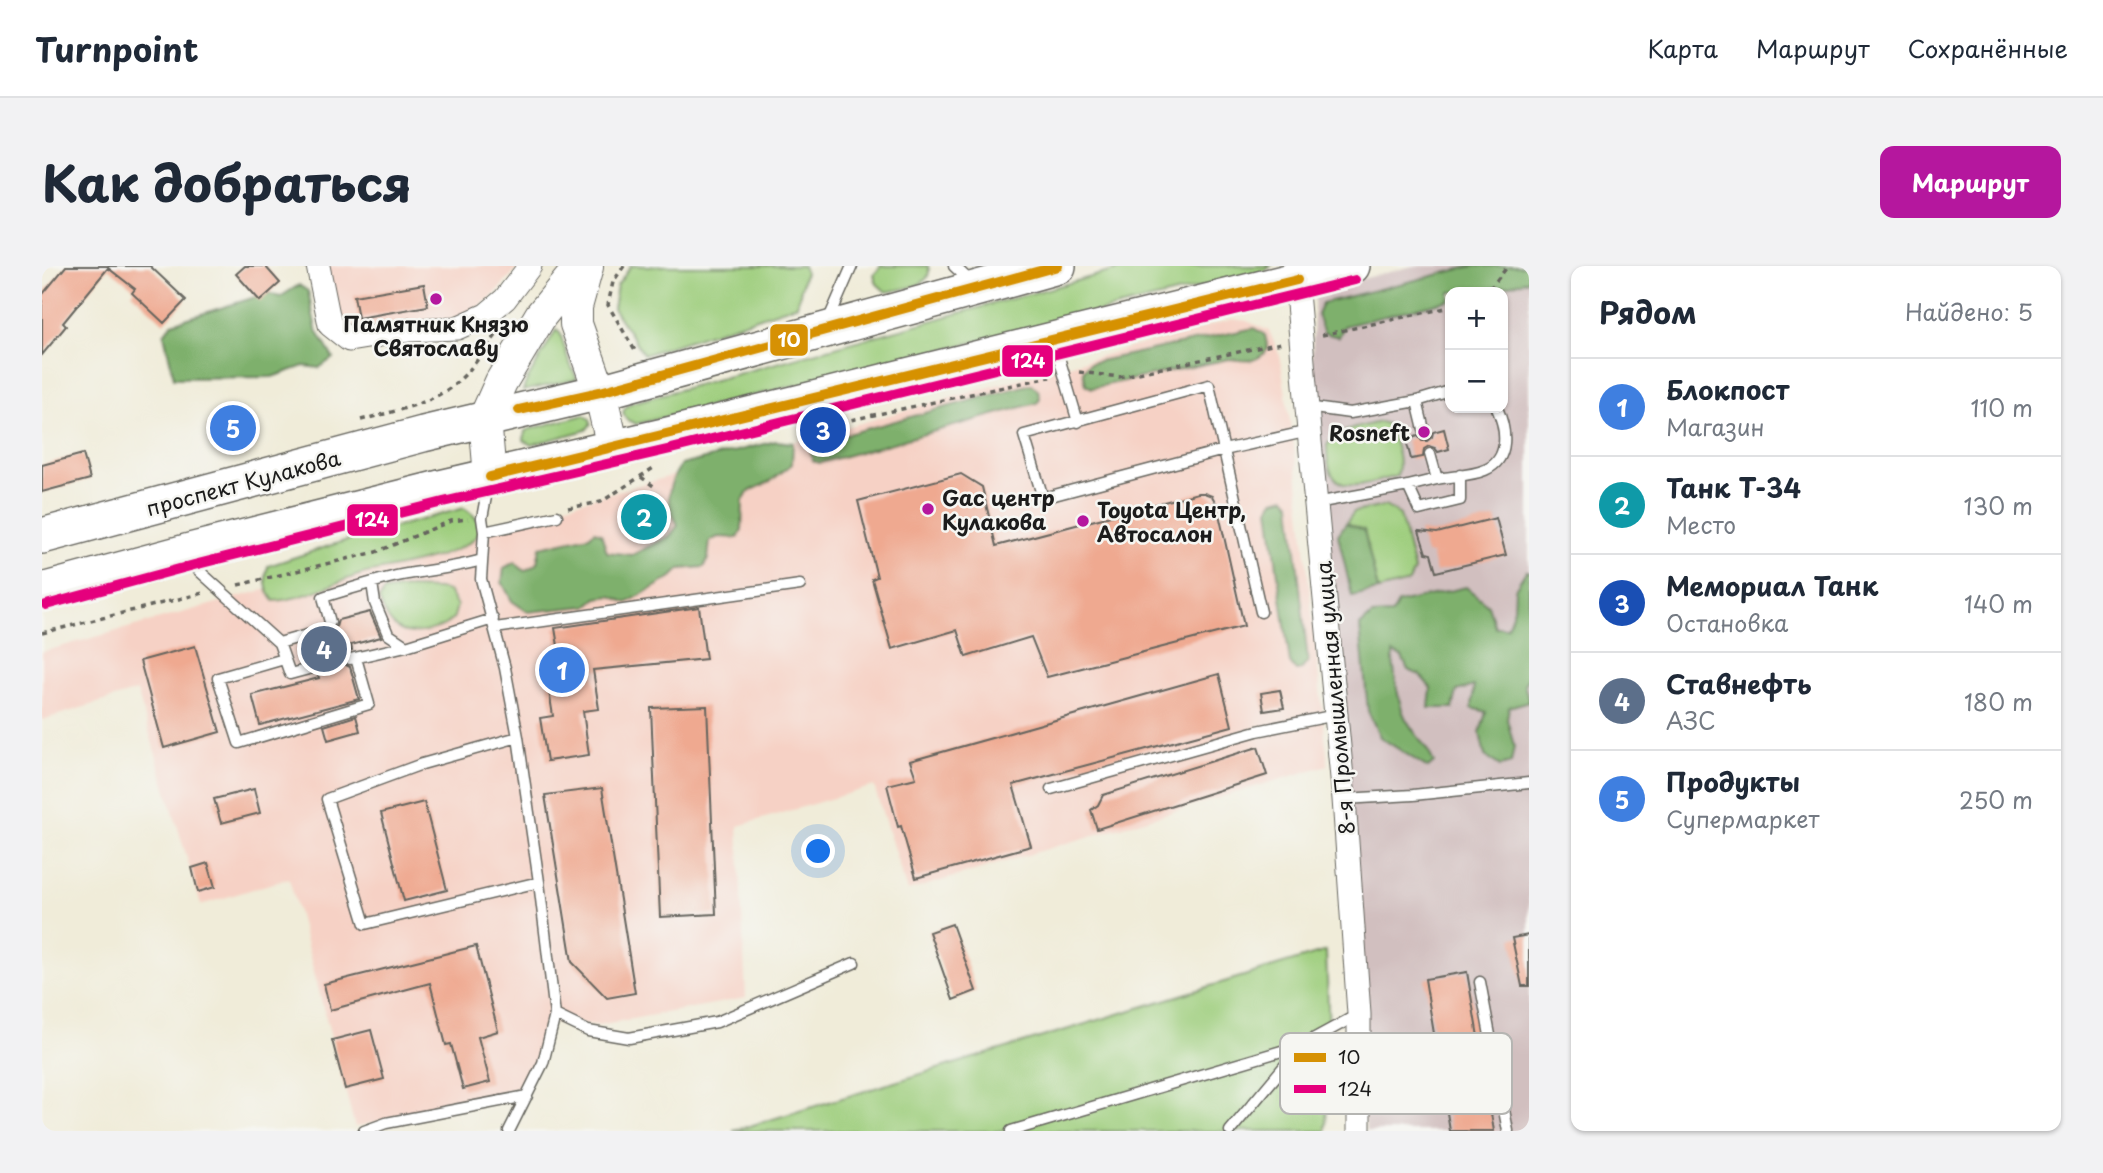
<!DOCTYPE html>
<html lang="ru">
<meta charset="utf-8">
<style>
body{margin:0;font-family:"Playpen Sans",sans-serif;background:#f2f2f3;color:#1f2937}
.controls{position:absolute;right:21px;top:21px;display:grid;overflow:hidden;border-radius:14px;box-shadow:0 2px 5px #0004}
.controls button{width:63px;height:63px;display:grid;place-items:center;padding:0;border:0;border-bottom:2px solid #e0e1e3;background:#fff;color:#1f2937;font:35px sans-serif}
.you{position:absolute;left:777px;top:586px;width:24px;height:24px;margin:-18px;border:5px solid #fff;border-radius:50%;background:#1a73e8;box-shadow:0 0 0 10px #1a73e833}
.badge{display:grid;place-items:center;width:46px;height:46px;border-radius:50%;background:#b5179e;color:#fff;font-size:23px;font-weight:700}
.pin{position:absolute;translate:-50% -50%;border:4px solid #fff;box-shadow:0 2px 7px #0006}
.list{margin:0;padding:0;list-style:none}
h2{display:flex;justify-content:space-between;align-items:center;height:91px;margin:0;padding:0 28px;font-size:30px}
h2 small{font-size:23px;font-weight:400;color:#747a83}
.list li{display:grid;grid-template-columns:46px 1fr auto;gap:21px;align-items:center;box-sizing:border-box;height:98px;padding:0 28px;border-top:2px solid #e0e1e3}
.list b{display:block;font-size:26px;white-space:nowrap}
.list p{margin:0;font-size:23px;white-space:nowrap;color:#747a83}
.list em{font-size:23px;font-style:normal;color:#747a83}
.map{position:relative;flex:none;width:1487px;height:865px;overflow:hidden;border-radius:14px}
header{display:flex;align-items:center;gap:42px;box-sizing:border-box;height:98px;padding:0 35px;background:#fff;border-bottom:2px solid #e0e1e3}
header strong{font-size:33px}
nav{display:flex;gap:38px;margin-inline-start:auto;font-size:24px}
.intro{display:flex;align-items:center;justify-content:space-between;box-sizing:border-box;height:168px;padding:0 42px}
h1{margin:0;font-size:49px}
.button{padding:18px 32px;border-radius:14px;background:#b5179e;color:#fff;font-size:24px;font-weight:700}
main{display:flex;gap:42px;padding:0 42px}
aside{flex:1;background:#fff;border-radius:14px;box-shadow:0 2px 5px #0004}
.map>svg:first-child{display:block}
</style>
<header>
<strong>Turnpoint</strong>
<nav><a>Карта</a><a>Маршрут</a><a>Сохранённые</a></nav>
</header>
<div class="intro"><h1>Как добраться</h1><a class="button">Маршрут</a></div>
<main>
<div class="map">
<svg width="1487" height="865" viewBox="0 0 1487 865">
<rect width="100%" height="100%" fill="#f6f6f2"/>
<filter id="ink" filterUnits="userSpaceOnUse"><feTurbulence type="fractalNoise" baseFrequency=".0143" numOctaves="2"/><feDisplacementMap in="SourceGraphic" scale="14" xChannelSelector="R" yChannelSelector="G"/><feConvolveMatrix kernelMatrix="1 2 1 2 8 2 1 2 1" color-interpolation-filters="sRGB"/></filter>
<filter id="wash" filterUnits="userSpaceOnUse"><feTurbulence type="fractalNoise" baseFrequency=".00686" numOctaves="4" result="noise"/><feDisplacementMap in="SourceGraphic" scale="28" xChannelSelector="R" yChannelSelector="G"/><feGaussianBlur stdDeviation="1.57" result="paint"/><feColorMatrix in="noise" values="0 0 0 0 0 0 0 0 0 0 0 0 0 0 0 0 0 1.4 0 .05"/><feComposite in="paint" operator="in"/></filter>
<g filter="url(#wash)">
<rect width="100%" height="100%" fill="#f0ecd9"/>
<path fill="#f6d1c5" d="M285,0H477L451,30L420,52L309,64L290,34Z
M1191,53L1205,55L1227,65L1238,90L1254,196L1286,499L865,625L832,520L696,560L704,732L557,759L502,756L496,793L480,821L313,861L247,612L159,639L95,425L0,454V386Z"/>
<path fill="#d1bfbf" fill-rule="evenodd" d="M1371,0H1487V865H1324L1268,146L1273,25ZM1408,26H1461V142H1408Z"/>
<path fill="#9dcd7c" stroke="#5c744c" stroke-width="2" d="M589,0H761L763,6L755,39L602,89L571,42L575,20Z
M839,0H886C893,21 859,23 844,26L835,18L832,9Z
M1089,0H1229L1221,6L594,158L585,154L581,147L583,142L589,137Z
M514,64L518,67L526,93L535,113L481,125L484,116Z
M542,149L548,153L549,158L544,164L489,179L482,174L483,165L488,163Z
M1338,156L1345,158C1352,172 1361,196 1355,210C1318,219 1284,235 1285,179C1298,162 1319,161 1338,156Z
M1343,240L1358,249L1372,304L1367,316L1336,324L1322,264L1304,257L1312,246Z
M422,242C485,283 339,303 320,308C291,317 263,333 232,335C223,323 222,314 226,300L299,276Z
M365,322L397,323L406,325L415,340C415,341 412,350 412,351C403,364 367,372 355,362C345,355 342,344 337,334L342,325Z
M1284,685L1287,768L1284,865H691Z"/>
<path fill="#7eb06c" stroke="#4d6644" stroke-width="2" d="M1431,0H1487V14L1439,26H1408V34L1302,60L1297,71L1282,67L1275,49L1280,37Z
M257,19L266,25L274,63L291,92L277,102L262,100L230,111L132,112L122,68L130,57L226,27L238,31Z
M1212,62L1223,69L1226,83C1214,98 1205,95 1187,93L1050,122L1044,119L1041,105L1048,97Z
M989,118L996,124L998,132L995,137L778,197L771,195L768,184L772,177Z
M734,175L751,177L750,198L729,215L706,226L701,235L700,264L696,272L676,271L668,275L666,293L662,301L638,303L630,311L585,337L569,330L555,332L545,340L486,346L470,335L460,316L462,302L473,296L482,305L495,298L498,281L547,270L553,265L559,267L565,286L590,289L628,270L636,259C623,237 624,220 639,199Z
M1243,231L1249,238L1266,395L1259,404L1254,405L1248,397L1227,243L1232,234Z
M1304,257L1322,264L1336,324L1310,330L1296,269Z
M1484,305H1487V411L1482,418L1487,435L1467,441L1465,453L1472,480L1469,497L1458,500L1443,490L1438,467L1444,446L1430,442L1432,420L1415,425L1411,442H1387L1389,422L1378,409L1366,404L1360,391L1351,387C1351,402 1356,437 1363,451C1371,467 1386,480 1392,497L1386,502L1338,471L1326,445L1318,360L1330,349L1350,348L1356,337L1424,321L1446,339L1453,361H1465L1472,343L1473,323Z"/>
<g id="blocks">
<path fill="#efa990" d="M24,0H108L144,34L122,57L90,27L93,23L66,2L21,57L24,60L0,89V29Z
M203,0H223L238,17L218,35L194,8Z
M382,18L386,40L316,52L312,30Z
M208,150L212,166L170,177L165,161Z
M1402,163L1407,183L1396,186L1393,182L1387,180L1382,183L1381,191L1369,193L1364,174L1376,170L1380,175H1385L1390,171L1391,166Z
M41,188L48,213L0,226V199Z
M919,208L940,221L954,280L1156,227H1162L1170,230L1175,239L1202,360L1005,411L989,371L924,391L915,364L850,383L830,313L835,311L816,235Z
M1454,252L1464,289L1394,306L1389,288L1384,287L1377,265L1395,267Z
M657,341L664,393L551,404L557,443L541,445L547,489L505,495L498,452L511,450L504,406L520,404L513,362Z
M328,346L339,371L309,379L310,384L303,387L300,391L302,398L308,401L317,433L218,459L210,429L277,412L276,409L281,404L280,396L272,393L267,376L271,374L273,368L268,362L280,358L283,362L289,364L294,361L296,354Z
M153,380L178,466L122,482L98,395Z
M1177,408L1190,460L971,519L989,580L874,612L859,560L856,561L845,519L874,512L868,495Z
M1238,424L1242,442L1222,445L1219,427Z
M665,440L674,648L618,651L609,442Z
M314,450L318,465L286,474L282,460Z
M1216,481L1225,509L1055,563L1049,544L1056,539L1061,529Z
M560,522L593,727L565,732L530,696L503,529Z
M212,523L218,547L179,557L172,533Z
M382,536L405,624L362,635L339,547Z
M166,597L173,621L156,626L150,602Z
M910,658L934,725L911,734L887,666Z
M1487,669V720H1480L1470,672Z
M434,680L456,765L436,771L448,816L421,823L409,778L404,779L388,717L288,744L282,718Z
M1425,706L1452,865H1408L1383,713Z
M329,764L342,813L303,823L290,774Z"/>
</g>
</g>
<g filter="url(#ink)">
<use href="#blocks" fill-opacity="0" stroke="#66655e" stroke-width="2"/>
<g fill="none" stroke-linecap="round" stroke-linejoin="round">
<g stroke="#66655e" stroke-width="13">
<path id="lane" d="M912,0L930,17
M786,55L810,0
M1013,78L1036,156
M1375,135L1408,125
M1265,141L1308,147L1375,135L1383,168
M1395,213C1410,210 1429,210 1443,204C1469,193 1464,162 1455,142
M447,215L440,252L442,266L439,313L463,402L476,471L497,616L513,749L546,765L587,772L675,756L812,697
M1366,220L1377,244L1418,234V209
M1274,237L1366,220L1395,213L1388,188
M442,266L515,250
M143,292L237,377
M330,317L333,337L346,368L364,380
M1219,346L1167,119L982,169L1001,232L1182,184L1267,165
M288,356L281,331C309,323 337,313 365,308C391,304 415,301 440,294
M453,362L758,319
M265,369L237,377L248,408L274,401
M242,393L176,412L197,477L327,438L314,392
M308,393L364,380L451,353
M476,471L380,498L285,533L323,658L497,616
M1009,523L1215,465L1294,449
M1302,533L1371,529L1487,517
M1438,716L1466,865
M322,865L344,857L485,830
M467,865L501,797L513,749
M969,865L1260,779L1317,748
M1188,865L1260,779"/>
</g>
<g stroke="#66655e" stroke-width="25">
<path id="street" d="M276,0L288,59L307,74L368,64L415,62L444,49L463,33L488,0
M1253,3L1267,165L1302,533L1317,748V865"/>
</g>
<g stroke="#66655e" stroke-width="34">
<path id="secondary" d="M545,1L534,41V58L558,126L571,181
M448,211L443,152L459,116L499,49L539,0"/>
</g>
<g stroke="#66655e" stroke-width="38">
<path id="primary" d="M0,270L381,168L558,126L1016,0
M0,325L148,285L398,222L626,169L1310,0"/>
</g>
<path stroke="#66655e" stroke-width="3.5" stroke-dasharray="5 5" stroke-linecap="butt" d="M582,0L571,16L566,39L595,88
M1438,26L1450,20L1466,0
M1280,69L1408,41
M1037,106L1077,111L1239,77
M319,154C348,146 382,140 408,122C426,109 441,86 455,68
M790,158L1008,111
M599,211L613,221
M526,242L559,236L613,201
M196,319L334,286L409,255L426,253
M0,367L161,327"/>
<use href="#lane" stroke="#fff" stroke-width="10"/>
<use href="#street" stroke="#fff" stroke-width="23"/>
<use href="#secondary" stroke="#fff" stroke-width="32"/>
<use href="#primary" stroke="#fff" stroke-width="35"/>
<g stroke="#f6f6f2" stroke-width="16">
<path id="bus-1" d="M477,144L558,126L1016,0
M448,211L1255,14"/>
</g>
<g stroke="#f6f6f2" stroke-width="16">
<path id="bus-2" d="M4,339L152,299L401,236L629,183L1313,14"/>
</g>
<use href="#bus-1" stroke="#d69104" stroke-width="10"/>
<use href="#bus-2" stroke="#e5007d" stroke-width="10"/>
</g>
</g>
<g fill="#b5179e" stroke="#f6f6f2" stroke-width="2.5">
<circle cx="394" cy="33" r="7"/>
<circle cx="1382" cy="166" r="7"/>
<circle cx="886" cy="243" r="7"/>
<circle cx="1041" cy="255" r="7"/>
</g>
<g text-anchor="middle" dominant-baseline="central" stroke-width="5" stroke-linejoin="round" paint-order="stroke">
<g font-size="21" font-weight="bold" fill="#1c1c1c" stroke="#f6f6f2" text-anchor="start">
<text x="394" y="57" text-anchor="middle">Памятник Князю<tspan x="394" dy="24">Святославу</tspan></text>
<text x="1368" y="166" text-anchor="end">Rosneft</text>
<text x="900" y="231">Gac центр<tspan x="900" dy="24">Кулакова</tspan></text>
<text x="1055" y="243">Toyota Центр,<tspan x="1055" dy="24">Автосалон</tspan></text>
</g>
<g font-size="21" fill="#1c1c1c" stroke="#f6f6f2">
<text transform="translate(201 216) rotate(-15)">проспект Кулакова</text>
<text transform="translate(1292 432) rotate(-95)">8-я Промышленная улица</text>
</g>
</g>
<rect x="1238" y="767" width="232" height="81" rx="10" fill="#f6f6f2" stroke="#b5b5b2" stroke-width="2"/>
<rect x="1252" y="787" width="32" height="9" fill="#d69104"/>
<rect x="1252" y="819" width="32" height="8" fill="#e5007d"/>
<g font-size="19" fill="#1c1c1c">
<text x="1296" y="798">10</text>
<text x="1296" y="830">124</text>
</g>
<g stroke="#f6f6f2" stroke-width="2.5">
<rect x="727" y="57" width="40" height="34" rx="7" fill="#d69104"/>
<rect x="959" y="78" width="53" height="34" rx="7" fill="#e5007d"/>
<rect x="304" y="237" width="53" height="34" rx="7" fill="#e5007d"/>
</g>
<g font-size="19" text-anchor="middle" font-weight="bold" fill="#fff">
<text x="747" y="81">10</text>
<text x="986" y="102">124</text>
<text x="330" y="261">124</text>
</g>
</svg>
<div class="controls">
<button>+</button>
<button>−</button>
</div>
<div class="you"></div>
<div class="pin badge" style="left:520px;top:404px;background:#3f7fe0">1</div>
<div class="pin badge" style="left:602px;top:251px;background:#0f9aa8">2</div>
<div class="pin badge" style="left:781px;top:164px;background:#1a4fb4">3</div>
<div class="pin badge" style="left:282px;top:383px;background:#5c6f8a">4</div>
<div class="pin badge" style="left:191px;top:162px;background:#3f7fe0">5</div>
</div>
<aside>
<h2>Рядом<small>Найдено: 5</small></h2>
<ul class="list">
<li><span class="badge" style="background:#3f7fe0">1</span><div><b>Блокпост</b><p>Магазин</p></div><em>110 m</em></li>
<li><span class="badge" style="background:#0f9aa8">2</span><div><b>Танк Т-34</b><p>Место</p></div><em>130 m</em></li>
<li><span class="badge" style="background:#1a4fb4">3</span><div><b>Мемориал Танк</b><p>Остановка</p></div><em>140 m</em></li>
<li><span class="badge" style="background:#5c6f8a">4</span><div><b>Ставнефть</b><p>АЗС</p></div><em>180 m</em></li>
<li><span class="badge" style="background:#3f7fe0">5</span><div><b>Продукты</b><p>Супермаркет</p></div><em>250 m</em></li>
</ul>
</aside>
</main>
